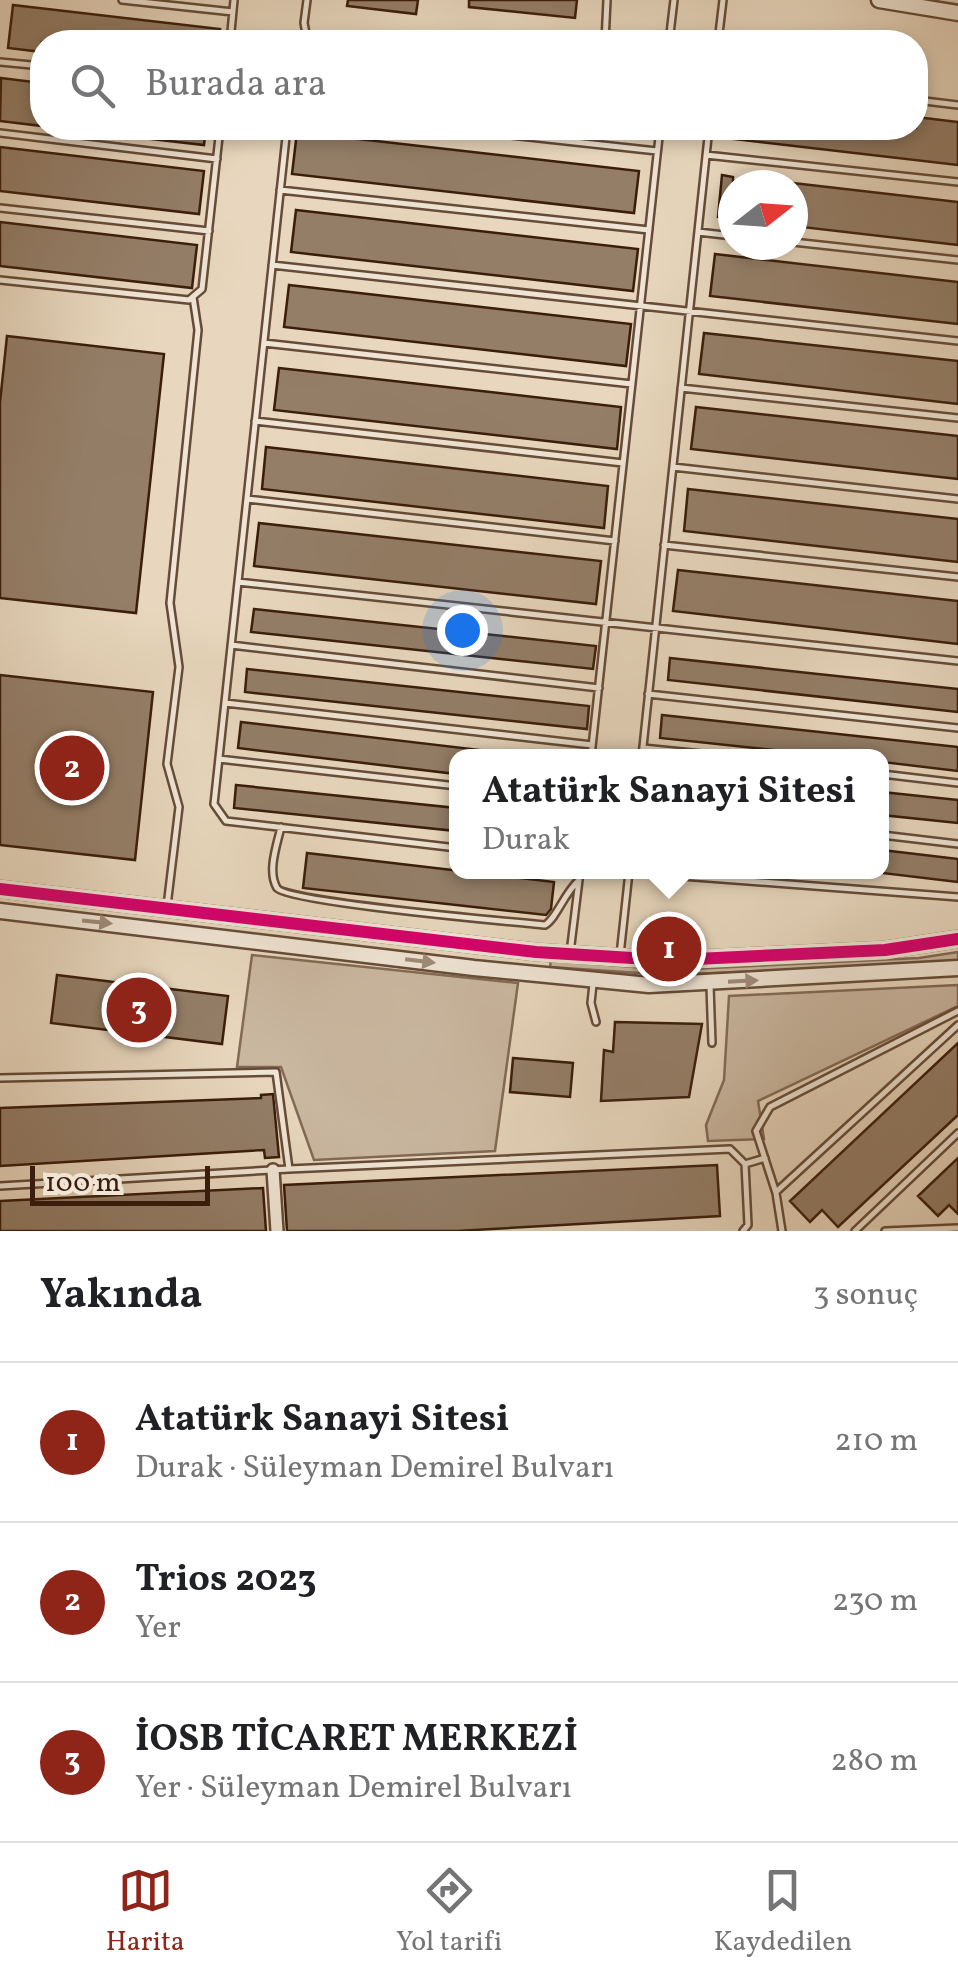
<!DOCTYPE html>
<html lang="tr">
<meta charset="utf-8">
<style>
body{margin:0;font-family:Vollkorn,serif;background:#f6f6f6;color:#202124}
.compass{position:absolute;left:718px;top:170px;width:90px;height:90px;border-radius:50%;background:#fff;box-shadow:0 5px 15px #0003;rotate:73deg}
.scale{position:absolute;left:30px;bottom:25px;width:180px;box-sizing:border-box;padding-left:10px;border:5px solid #3a1d0b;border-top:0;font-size:28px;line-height:35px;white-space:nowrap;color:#3a1d0b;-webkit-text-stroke:8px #f0e5d5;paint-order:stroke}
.you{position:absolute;left:462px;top:630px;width:35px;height:35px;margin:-25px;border:8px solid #fff;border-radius:50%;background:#1a73e8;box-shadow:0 0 0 15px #1a73e833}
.badge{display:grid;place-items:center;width:65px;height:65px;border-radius:50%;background:#8f2418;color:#fff;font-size:32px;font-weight:700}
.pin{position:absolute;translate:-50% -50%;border:5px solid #fff;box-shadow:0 2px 10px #0006}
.popup{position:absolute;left:449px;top:749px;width:440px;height:130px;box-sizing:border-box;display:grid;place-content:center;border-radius:20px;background:#fff;filter:drop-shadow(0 2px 8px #0005);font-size:32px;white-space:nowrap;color:#757577}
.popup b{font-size:38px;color:#202124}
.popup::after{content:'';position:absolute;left:50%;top:100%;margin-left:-20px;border:20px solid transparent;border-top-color:#fff}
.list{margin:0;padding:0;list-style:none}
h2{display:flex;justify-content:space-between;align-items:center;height:130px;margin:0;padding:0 40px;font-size:42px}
h2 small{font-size:32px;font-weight:400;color:#757577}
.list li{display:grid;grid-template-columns:65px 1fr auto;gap:30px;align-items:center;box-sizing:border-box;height:160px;padding:0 40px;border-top:2px solid #e0e0e0}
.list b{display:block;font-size:38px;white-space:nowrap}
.list p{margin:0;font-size:32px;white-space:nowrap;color:#757577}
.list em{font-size:32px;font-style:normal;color:#757577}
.icon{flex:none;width:55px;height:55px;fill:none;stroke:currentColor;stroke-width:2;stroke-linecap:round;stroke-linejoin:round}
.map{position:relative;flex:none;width:958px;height:1231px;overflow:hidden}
.search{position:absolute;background:#fff;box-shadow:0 5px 15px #0003;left:30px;right:30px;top:30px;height:110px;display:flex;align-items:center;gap:25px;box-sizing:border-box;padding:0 35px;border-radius:40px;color:#757577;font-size:38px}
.sheet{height:610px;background:#fff}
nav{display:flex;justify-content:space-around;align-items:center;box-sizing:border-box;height:140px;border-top:2px solid #e0e0e0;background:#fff;font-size:28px;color:#757577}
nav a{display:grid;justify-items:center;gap:5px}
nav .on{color:#8f2418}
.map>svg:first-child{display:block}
</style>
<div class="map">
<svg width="958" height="1231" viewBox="0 0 958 1231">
<rect width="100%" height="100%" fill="#e8d7be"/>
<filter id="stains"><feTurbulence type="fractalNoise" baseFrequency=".002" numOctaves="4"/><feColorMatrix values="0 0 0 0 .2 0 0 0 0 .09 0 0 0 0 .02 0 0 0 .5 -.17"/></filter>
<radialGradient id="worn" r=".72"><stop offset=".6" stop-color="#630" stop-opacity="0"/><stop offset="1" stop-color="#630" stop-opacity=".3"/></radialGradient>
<path fill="#cab7a0" stroke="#826a56" stroke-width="2.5" d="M958,952V962L669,975L550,967L551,960L669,970L919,958Z
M252,955L518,983L495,1151L314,1160L281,1067H237Z
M958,985V1006L758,1101L764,1139L708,1141L706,1125L724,1080L729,996Z"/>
<path fill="#947e68" stroke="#3a1d0b" stroke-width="2.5" d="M348,0H418L416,14L347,6Z
M469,0H577L575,18L469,7Z
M13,5L220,29L218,42H42V52L8,48Z
M1,78L42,83V126L0,121Z
M916,117L958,122V165L725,138L726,128H916Z
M107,128H206L204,145L107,134Z
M297,132L639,171L634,213L292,174Z
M0,147L204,171L199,214L0,191Z
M722,175L733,177V219L718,217Z
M793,183L958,202V245L793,226Z
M296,210L638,249L633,291L291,252Z
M0,222L197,245L192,288L0,266Z
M715,254L958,282V324L710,296Z
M289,285L631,324L626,366L284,327Z
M704,333L958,361V404L699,374Z
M7,336L164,354L136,613L0,598V402Z
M279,368L621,407L617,449L274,410Z
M696,407L958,436V479L691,449Z
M266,447L608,486L604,528L262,489Z
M688,489L958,519V562L684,531Z
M259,523L601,561L596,604L254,566Z
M678,570L958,601V644L673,611Z
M254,609L596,646L593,669L251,632Z
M670,658L958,689V712L668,680Z
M247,669L589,706L587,729L245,692Z
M0,675L153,692L135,860L0,845Z
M662,715L958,747V771L882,762V756H829L660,738Z
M241,722L480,750V756H456V774L238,748Z
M236,785L456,808V831L234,808Z
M882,792L958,800V823L882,815Z
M882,850L958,859V882L882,873Z
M307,853L554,882L551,909L546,915L303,888Z
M57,975L228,996L222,1044L51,1023Z
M615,1022L702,1024L689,1097L601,1101L604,1050L613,1052Z
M958,1043V1115L838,1227L822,1210L810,1222L790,1201Z
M513,1058L573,1063L570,1097L510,1092Z
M273,1094L279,1157L265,1158L264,1150L0,1166V1108L261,1098V1095Z
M958,1158V1214L949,1205L938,1216L918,1196Z
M717,1165L720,1216L457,1231H287L284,1185Z
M263,1188L266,1231H0V1201Z"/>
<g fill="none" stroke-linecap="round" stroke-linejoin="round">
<g stroke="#664c38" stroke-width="10">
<path id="service" d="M122,0L233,12
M307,0L304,23L307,39
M230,42L234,0
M303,42L310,37L367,42
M605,42L607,0
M669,42L674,0
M718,42L723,0
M0,62L42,66
M916,100L958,105
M287,128L214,804L226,821L457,848
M447,128L657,151
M0,133L217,159
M706,155L958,182
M280,190L649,230
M0,208L209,231
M698,232L733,236
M793,242L958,260
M272,265L958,341
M0,280L189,300L202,289L220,128
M264,343L632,384
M681,388L958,418
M255,421L623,463
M673,467L958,499
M247,499L615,541
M664,545L958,577
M238,582L958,661
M231,645L599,688
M648,694L958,728
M225,703L592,745
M643,748L721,756
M591,756L660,128
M642,756L709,128
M219,759L457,786
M882,774L958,783
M281,827C277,845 267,871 277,888C286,902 513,922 545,925C556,919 564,894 578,881
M882,835L958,844
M629,872L958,897
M167,906L179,807L167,764L179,667L170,603L198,330L193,297
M570,953L580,872
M620,955L629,872
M593,984L591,1003L596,1022
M710,986L712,1043
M0,1078L276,1072L289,1169
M745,1164L765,1158
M0,1186L289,1169L730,1149L745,1164L748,1225L743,1231
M776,1192L958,1025
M782,1231L776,1193L756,1131L770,1107L958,1011
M855,1231L958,1133
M885,1231L958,1228"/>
</g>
<g stroke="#664c38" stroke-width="16">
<path id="minor" d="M273,1170L277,1231"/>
</g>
<g stroke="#664c38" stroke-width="19">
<path id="tertiary" d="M879,0L958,13
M0,889L536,952L632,958L696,959L885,950L958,939
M0,911L474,968L649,985L958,968"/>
</g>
<use href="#service" stroke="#f0e5d5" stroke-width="5"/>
<use href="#minor" stroke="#f0e5d5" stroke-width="11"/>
<use href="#tertiary" stroke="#f0e5d5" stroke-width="14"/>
<g stroke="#f0e5d5" stroke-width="19">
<path id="cycleway" d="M0,889L536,952L632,958L696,959L885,950L958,939"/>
</g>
<use href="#cycleway" stroke="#d6006c" stroke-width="12"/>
</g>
<defs><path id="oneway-solid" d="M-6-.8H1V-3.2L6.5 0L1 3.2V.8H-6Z" transform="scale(2.5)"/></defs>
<g fill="#9e8b7a">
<use href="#oneway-solid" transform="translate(97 922) rotate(6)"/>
<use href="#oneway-solid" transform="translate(420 961) rotate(7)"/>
<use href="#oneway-solid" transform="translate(743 981) rotate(-3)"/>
</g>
<rect width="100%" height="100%" filter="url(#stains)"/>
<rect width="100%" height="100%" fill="url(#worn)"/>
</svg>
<svg class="compass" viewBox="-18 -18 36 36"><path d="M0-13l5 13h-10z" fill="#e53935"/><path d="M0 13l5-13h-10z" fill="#757577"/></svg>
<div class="scale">100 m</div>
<div class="you"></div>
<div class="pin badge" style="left:669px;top:949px">1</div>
<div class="popup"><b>Atatürk Sanayi Sitesi</b>Durak</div>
<div class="pin badge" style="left:72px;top:768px">2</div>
<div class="pin badge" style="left:139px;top:1010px">3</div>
<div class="search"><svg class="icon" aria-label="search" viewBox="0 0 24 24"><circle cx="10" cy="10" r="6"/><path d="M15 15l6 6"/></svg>Burada ara</div>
</div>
<section class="sheet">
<h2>Yakında<small>3 sonuç</small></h2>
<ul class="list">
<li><span class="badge">1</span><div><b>Atatürk Sanayi Sitesi</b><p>Durak · Süleyman Demirel Bulvarı</p></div><em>210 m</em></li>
<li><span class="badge">2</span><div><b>Trios 2023</b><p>Yer</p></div><em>230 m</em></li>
<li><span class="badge">3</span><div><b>İOSB TİCARET MERKEZİ</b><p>Yer · Süleyman Demirel Bulvarı</p></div><em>280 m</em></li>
</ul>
</section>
<nav>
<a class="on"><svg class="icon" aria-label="map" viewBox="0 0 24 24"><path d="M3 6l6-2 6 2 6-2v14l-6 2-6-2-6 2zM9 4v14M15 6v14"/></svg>Harita</a>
<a><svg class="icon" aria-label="directions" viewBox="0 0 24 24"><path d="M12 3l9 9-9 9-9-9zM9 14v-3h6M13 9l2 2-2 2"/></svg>Yol tarifi</a>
<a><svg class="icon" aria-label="saved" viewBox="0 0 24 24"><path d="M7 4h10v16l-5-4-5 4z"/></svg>Kaydedilen</a>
</nav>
